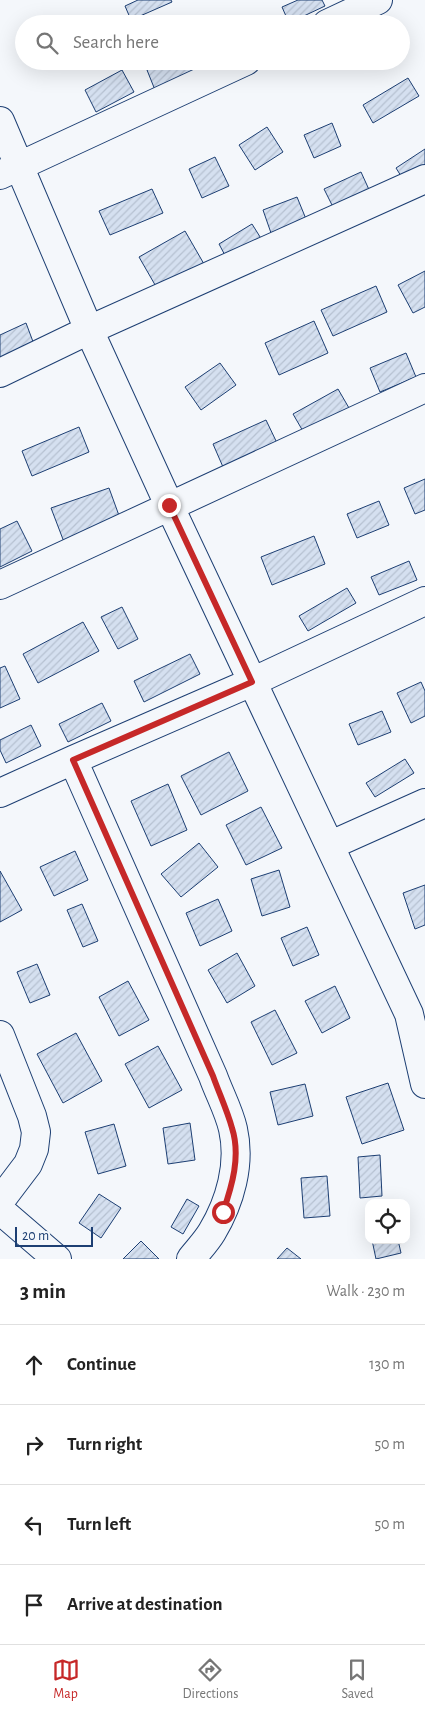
<!DOCTYPE html>
<meta charset="utf-8">
<style>
body{margin:0;font-family:"Alegreya Sans",sans-serif;background:#f6f6f6;color:#222}
.controls{position:absolute;right:15px;bottom:15px;display:grid;overflow:hidden;border-radius:10px;box-shadow:0 5px 20px #0002}
.controls button{width:45px;height:45px;display:grid;place-items:center;padding:0;border:0;border-bottom:1px solid #e0e0e0;background:#fff;color:#222;font:25px sans-serif}
.scale{position:absolute;left:15px;bottom:12px;width:78px;box-sizing:border-box;padding-left:5px;border:2px solid #1d3f73;border-top:0;font-size:14px;line-height:18px;white-space:nowrap;color:#1d3f73;-webkit-text-stroke:4px #f4f7fb;paint-order:stroke}
.stop{position:absolute;width:15px;height:15px;margin:-11px;border:4px solid #c62828;border-radius:50%;background:#fff}
.stop.end{background:#c62828;border-color:#fff;box-shadow:0 1px 5px #0008}
.list{margin:0;padding:0;list-style:none}
h2{display:flex;justify-content:space-between;align-items:center;height:65px;margin:0;padding:0 20px;font-size:21px}
h2 small{font-size:16px;font-weight:400;color:#767676}
.list li{display:grid;grid-template-columns:32px 1fr auto;gap:15px;align-items:center;box-sizing:border-box;height:80px;padding:0 20px;border-top:1px solid #e0e0e0}
.list b{display:block;font-size:19px;white-space:nowrap}
.list em{font-size:16px;font-style:normal;color:#767676}
.icon{flex:none;width:28px;height:28px;fill:none;stroke:currentColor;stroke-width:2;stroke-linecap:round;stroke-linejoin:round}
.map{position:relative;flex:none;width:425px;height:1259px;overflow:hidden}
.search{position:absolute;background:#fff;box-shadow:0 5px 20px #0002;left:15px;right:15px;top:15px;height:55px;display:flex;align-items:center;gap:12px;box-sizing:border-box;padding:0 18px;border-radius:28px;color:#767676;font-size:19px}
.sheet{height:385px;background:#fff}
nav{display:flex;justify-content:space-around;align-items:center;box-sizing:border-box;height:70px;border-top:1px solid #e0e0e0;background:#fff;font-size:14px;color:#767676}
nav a{display:grid;justify-items:center;gap:2px}
nav .on{color:#c62828}
.map>svg:first-child{display:block}
</style>
<div class="map">
<svg width="425" height="1259" viewBox="0 0 425 1259">
<defs>
<pattern id="building-hatch" width="6" height="6" patternUnits="userSpaceOnUse" patternTransform="scale(1.25)"><rect width="6" height="6" fill="#d5e0f0"/><path d="M-1 1l2-2M0 6l6-6M5 7l2-2" fill="none" stroke="#b6c1d1"/></pattern>
</defs>
<rect width="100%" height="100%" fill="#f4f7fb"/>
<path fill="url(#building-hatch)" stroke="#1d3f73" d="M138,0H171L172,2L131,20L125,6Z
M298,0H322L325,6L289,23L282,7Z
M245,16L248,24H229Z
M170,61H200L203,71L155,90L147,70Z
M122,70L134,92L96,112L85,90Z
M408,78L419,96L373,123L363,105Z
M332,123L341,146L314,158L304,135Z
M267,127L283,152L255,170L239,145Z
M425,149V172L406,184L396,168Z
M215,157L229,186L202,198L189,169Z
M361,172L371,194L335,211L324,189Z
M152,189L163,213L110,235L99,211Z
M297,197L306,219L271,233L263,210Z
M252,224L262,240L228,261L219,244Z
M185,231L204,264L158,290L139,257Z
M425,271V307L413,313L398,285Z
M376,286L387,312L333,336L321,310Z
M314,321L328,353L279,375L265,343Z
M26,323L35,347L0,362V335Z
M406,353L416,377L380,392L370,368Z
M220,363L236,385L201,410L185,387Z
M338,389L349,408L304,433L293,414Z
M266,420L277,443L223,467L213,444Z
M79,427L89,452L32,476L22,451Z
M425,479V510L415,514L404,488Z
M109,488L121,521L64,542L51,508Z
M379,501L389,525L357,538L347,514Z
M17,521L32,551L0,567V529Z
M314,536L325,564L272,585L261,557Z
M409,561L417,580L379,595L371,577Z
M347,588L356,603L308,631L299,616Z
M122,607L138,639L118,649L101,617Z
M83,622L99,651L38,683L23,654Z
M190,654L200,674L144,702L134,681Z
M5,666L20,699L0,708V668Z
M421,682L425,691V716L411,723L397,693Z
M102,703L111,721L68,742L59,724Z
M382,711L391,732L358,745L349,724Z
M31,725L41,746L6,763L0,750V740Z
M229,752L248,791L201,815L181,776Z
M405,759L414,773L375,797L366,783Z
M168,784L187,830L151,846L131,801Z
M261,807L282,848L246,865L226,825Z
M199,843L218,867L181,897L161,874Z
M75,851L88,880L54,896L40,867Z
M279,870L290,907L262,916L251,879Z
M0,871L22,910L0,922Z
M425,885V925L415,929L403,893Z
M218,899L232,931L200,946L186,913Z
M82,904L98,941L83,947L67,910Z
M307,927L319,955L293,966L281,938Z
M237,953L255,986L227,1003L208,970Z
M37,964L50,995L30,1003L17,972Z
M128,981L149,1020L119,1036L99,997Z
M335,986L350,1018L322,1033L305,1001Z
M275,1010L297,1053L272,1065L251,1022Z
M76,1033L102,1081L63,1103L37,1054Z
M158,1046L182,1090L149,1108L125,1064Z
M388,1083L404,1130L362,1144L346,1097Z
M305,1084L313,1116L278,1125L270,1092Z
M190,1123L195,1160L168,1164L163,1128Z
M114,1124L126,1166L98,1174L85,1132Z
M380,1155L382,1196L360,1198L358,1157Z
M327,1176L330,1216L304,1218L301,1178Z
M99,1194L121,1208L101,1238L79,1223Z
M187,1199L199,1206L183,1234L171,1227Z
M372,1240H398L401,1253L376,1259Z
M141,1241L159,1259H123Z
M287,1248L301,1259H277Z"/>
<g fill="none" stroke-linecap="round" stroke-linejoin="round">
<g stroke="#1d3f73" stroke-width="30">
<path id="minor" d="M327,24L378,0
M0,121L89,330L169,505L409,1014L425,1084
M0,175L246,61
M0,373L89,330L425,179
M0,585L425,388
M73,760L213,1076C219,1093 229,1111 233,1129C241,1164 230,1202 212,1232C206,1242 198,1250 191,1259
M0,793L73,760L252,682L425,601
M331,845L425,803
M0,1035L32,1116L36,1132L34,1149L28,1164L0,1201
M0,1210L57,1259"/>
</g>
<use href="#minor" stroke="#f4f7fb" stroke-width="28"/>
</g>
<g fill="none" stroke-linecap="round" stroke-linejoin="round">
<path stroke="#c62828" stroke-width="6" d="M169,505L252,682L73,760L213,1076C219,1093 227,1110 232,1128C241,1156 232,1186 223,1212"/>
</g>
</svg>
<div class="controls">
<button><svg class="icon" aria-label="locate" viewBox="0 0 24 24"><circle cx="12" cy="12" r="6"/><path d="M12 2v4M12 18v4M2 12h4M18 12h4"/></svg></button>
</div>
<div class="scale">20 m</div>
<div class="stop" style="left:223px;top:1212px"></div>
<div class="stop end" style="left:169px;top:505px"></div>
<div class="search"><svg class="icon" aria-label="search" viewBox="0 0 24 24"><circle cx="10" cy="10" r="6"/><path d="M15 15l6 6"/></svg>Search here</div>
</div>
<section class="sheet">
<h2>3 min<small>Walk · 230 m</small></h2>
<ul class="list">
<li><svg class="icon" aria-label="ahead" viewBox="0 0 24 24"><path d="M12 20V5M6 11l6-6 6 6"/></svg><div><b>Continue</b></div><em>130 m</em></li>
<li><svg class="icon" aria-label="right" viewBox="0 0 24 24"><path d="M7 20v-9h11M14 6l5 5-5 5"/></svg><div><b>Turn right</b></div><em>50 m</em></li>
<li><svg class="icon" aria-label="left" viewBox="0 0 24 24"><path d="M17 20v-9H6M10 6l-5 5 5 5"/></svg><div><b>Turn left</b></div><em>50 m</em></li>
<li><svg class="icon" aria-label="arrive" viewBox="0 0 24 24"><path d="M6 21V4h12l-3 4 3 4H6"/></svg><div><b>Arrive at destination</b></div></li>
</ul>
</section>
<nav>
<a class="on"><svg class="icon" aria-label="map" viewBox="0 0 24 24"><path d="M3 6l6-2 6 2 6-2v14l-6 2-6-2-6 2zM9 4v14M15 6v14"/></svg>Map</a>
<a><svg class="icon" aria-label="directions" viewBox="0 0 24 24"><path d="M12 3l9 9-9 9-9-9zM9 14v-3h6M13 9l2 2-2 2"/></svg>Directions</a>
<a><svg class="icon" aria-label="saved" viewBox="0 0 24 24"><path d="M7 4h10v16l-5-4-5 4z"/></svg>Saved</a>
</nav>
